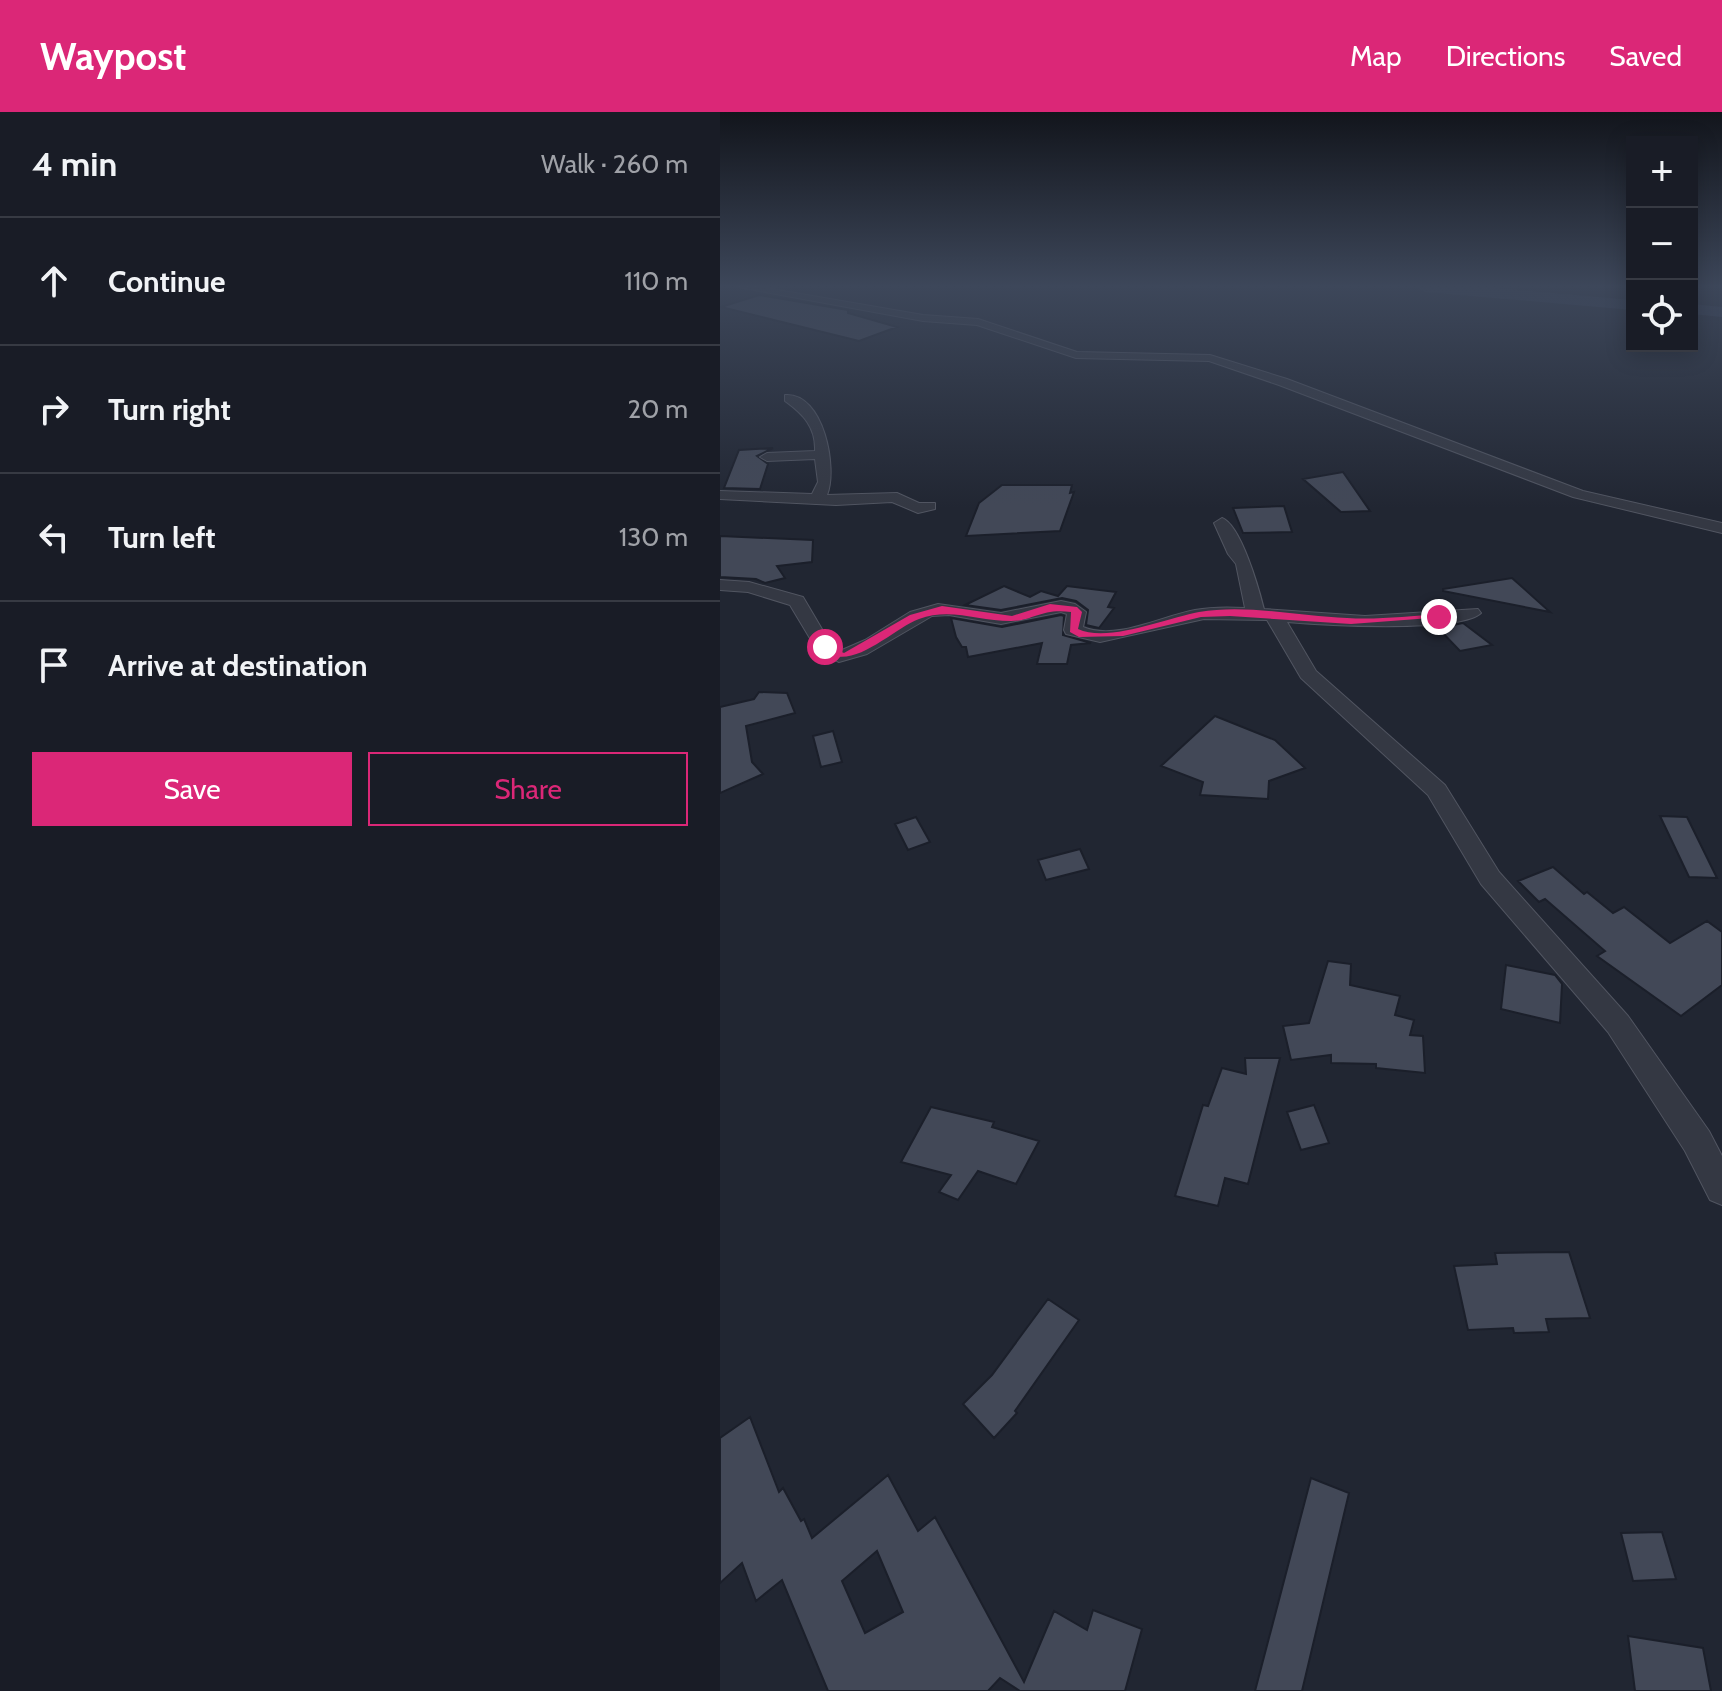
<!DOCTYPE html>
<meta charset="utf-8">
<style>
body{margin:0;font-family:Cabin,sans-serif;background:#22252e;color:#f1f3f6}
.controls{position:absolute;right:24px;top:24px;display:grid;overflow:hidden;border-radius:0px;box-shadow:0 4px 20px #0003}
.controls button{width:72px;height:72px;display:grid;place-items:center;padding:0;border:0;border-bottom:2px solid #373a43;background:#191c26;color:#f1f3f6;font:40px sans-serif}
.stop{position:absolute;width:24px;height:24px;margin:-18px;border:6px solid #db2777;border-radius:50%;background:#fff}
.stop.end{background:#db2777;border-color:#fff;box-shadow:0 2px 8px #0008}
.list{margin:0;padding:0;list-style:none}
h2{display:flex;justify-content:space-between;align-items:center;height:104px;margin:0;padding:0 32px;font-size:34px}
h2 small{font-size:26px;font-weight:400;color:#9fa1a7}
.list li{display:grid;grid-template-columns:52px 1fr auto;gap:24px;align-items:center;box-sizing:border-box;height:128px;padding:0 32px;border-top:2px solid #373a43}
.list b{display:block;font-size:30px;white-space:nowrap}
.list em{font-size:26px;font-style:normal;color:#9fa1a7}
.actions{display:flex;gap:16px;padding:24px 32px}
.actions a{flex:1;padding:18px 0;border:2px solid #db2777;border-radius:0px;text-align:center;font-size:28px;color:#db2777}
.actions .main{background:#db2777;color:#fff}
.icon{flex:none;width:44px;height:44px;fill:none;stroke:currentColor;stroke-width:2;stroke-linecap:round;stroke-linejoin:round}
.map{position:relative;flex:none;width:1002px;height:1579px;overflow:hidden}
header{display:flex;align-items:center;gap:48px;box-sizing:border-box;height:112px;padding:0 40px;background:#db2777;color:#fff}
header strong{font-size:38px}
nav{display:flex;gap:44px;margin-inline-start:auto;font-size:28px}
main{display:flex}
aside{flex:1;background:#191c26}
.map>svg:first-child{display:block}
</style>
<header>
<strong>Waypost</strong>
<nav><a>Map</a><a>Directions</a><a>Saved</a></nav>
</header>
<main>
<aside>
<h2>4 min<small>Walk · 260 m</small></h2>
<ul class="list">
<li><svg class="icon" aria-label="ahead" viewBox="0 0 24 24"><path d="M12 20V5M6 11l6-6 6 6"/></svg><div><b>Continue</b></div><em>110 m</em></li>
<li><svg class="icon" aria-label="right" viewBox="0 0 24 24"><path d="M7 20v-9h11M14 6l5 5-5 5"/></svg><div><b>Turn right</b></div><em>20 m</em></li>
<li><svg class="icon" aria-label="left" viewBox="0 0 24 24"><path d="M17 20v-9H6M10 6l-5 5 5 5"/></svg><div><b>Turn left</b></div><em>130 m</em></li>
<li><svg class="icon" aria-label="arrive" viewBox="0 0 24 24"><path d="M6 21V4h12l-3 4 3 4H6"/></svg><div><b>Arrive at destination</b></div></li>
</ul>
<div class="actions"><a class="main">Save</a><a>Share</a></div>
</aside>
<div class="map">
<svg width="1002" height="1579" viewBox="0 0 1002 1579">
<rect width="100%" height="100%" fill="#212632"/>
<g fill="none" stroke-linecap="round" stroke-linejoin="round">
<path fill="#364058" fill-rule="evenodd" d="M697,175H765L912,188V198L705,180Z
M972,192L1002,195V205L972,202Z"/>
</g>
<path fill="#424857" stroke="#1b1f2a" stroke-width="2" fill-rule="evenodd" d="M39,183L128,198V201L177,215L139,229L1,195Z
M53,336L37,344L48,352L40,377L4,376L19,338Z
M623,360L650,399L621,400L583,367Z
M282,373H352L350,381L354,380L340,419L246,424L259,391Z
M564,394L572,420L523,421L513,396Z
M0,424L93,428L92,450L57,454L65,466L45,471L36,467L0,465Z
M792,466L830,500L723,479V477Z
M284,474L310,485L321,479L338,484L347,474L396,480L388,495L394,496L379,516L366,513L368,498L356,489L342,486L281,498L245,493Z
M341,503L344,504L343,523L371,531L351,533L347,552H317L322,531L248,545L246,535H242L236,525L231,506L282,515Z
M743,511L772,533L740,539L718,516Z
M39,580L67,581L75,601L26,614L32,650L43,662L0,681V595L34,587Z
M495,604L555,628L585,656L549,669L548,687L480,683L483,670L441,654Z
M113,619L122,650L101,655L93,624Z
M940,704L967,705L997,766L969,765Z
M196,705L210,730L188,738L175,712Z
M360,737L369,757L326,768L318,748Z
M833,755L864,782L867,780L893,801L904,795L950,831L987,809L1002,820V873L961,904L877,844L885,839L825,787L819,790L798,769Z
M608,849L631,852L630,873L680,884L675,903L694,908L690,923L703,924L705,961L656,956V952L611,951V943L571,948L563,914L589,911Z
M786,853L835,863L842,872L840,911L781,897Z
M525,946H560L528,1072L505,1066L498,1094L455,1084L483,993L488,994L502,956L526,962Z
M594,993L609,1031L581,1038L567,1000Z
M211,995L274,1010L272,1015L319,1029L296,1072L258,1059L238,1088L219,1080L231,1063L181,1050Z
M849,1140L870,1206L826,1207L829,1220L794,1221L793,1216L748,1218L734,1154L777,1152L775,1141Z
M328,1187L359,1208L295,1299L297,1301L274,1326L243,1292L272,1263Z
M30,1305L59,1380L63,1376L81,1409L84,1407L92,1426L168,1363L198,1419L215,1405L304,1570L334,1499L367,1518L373,1498L422,1517L405,1579H300L280,1566L268,1579H108L62,1468L36,1489L22,1451L0,1471V1326ZM157,1439L183,1500L145,1521L122,1469Z
M591,1366L629,1381L582,1579H535Z
M942,1420L956,1467L913,1469L901,1421Z
M908,1524L983,1536L991,1579H915Z"/>
<g fill="none" stroke-linecap="round" stroke-linejoin="round">
<g stroke="#515561" stroke-width="2">
<path id="minor" d="M18,175H40L203,203L258,207L357,240L490,243L567,267L863,379L1002,411V421L853,385L559,273L489,249L356,246L257,213L203,209Z
M65,283C104,280 118,357 107,383L177,381L199,391H215V397L198,401L172,390L116,393L0,387V379L92,382L98,370L95,347L47,349L40,345L47,341L95,339C96,315 83,302 65,289Z
M502,406C521,413 539,477 544,497L645,504L758,497L761,501C741,521 599,513 567,510L596,559L725,673L779,760L908,904L989,1019L1002,1044V1093L990,1088L965,1039L888,920L761,772L708,683L581,566L547,508L484,507L380,530L346,522L344,518L347,502L341,500L281,512L229,503L212,504L147,542L119,550L97,538L70,493L28,480L0,478V468L29,470L83,485L106,524L122,538L145,528L190,500L218,492L281,501L341,489L355,492L366,500L363,515C396,529 442,504 475,498C491,495 509,495 525,496L516,452L508,442L494,411Z"/>
</g>
<use href="#minor" fill="#343843" fill-rule="evenodd"/>
</g>
<linearGradient id="sky" x2="0" y2="1"><stop stop-color="#12151c"/><stop offset="0.44" stop-color="#3d475a"/><stop offset="1" stop-color="#3d475a" stop-opacity="0"/></linearGradient>
<rect width="1002" height="396" fill="url(#sky)"/>
<path fill="#db2777" d="M330,492L357,495L362,500L358,517C388,531 447,506 479,500C526,492 579,504 627,506C657,508 689,504 719,502L724,505L631,512L510,504L481,505L403,524L359,525L350,520L351,500C321,496 313,509 291,509C258,509 230,495 199,507C170,518 128,565 100,535L105,532L124,541L190,503L222,494L292,504Z"/>
</svg>
<div class="controls">
<button>+</button>
<button>−</button>
<button><svg class="icon" aria-label="locate" viewBox="0 0 24 24"><circle cx="12" cy="12" r="6"/><path d="M12 2v4M12 18v4M2 12h4M18 12h4"/></svg></button>
</div>
<div class="stop" style="left:105px;top:535px"></div>
<div class="stop end" style="left:719px;top:505px"></div>
</div>
</main>
